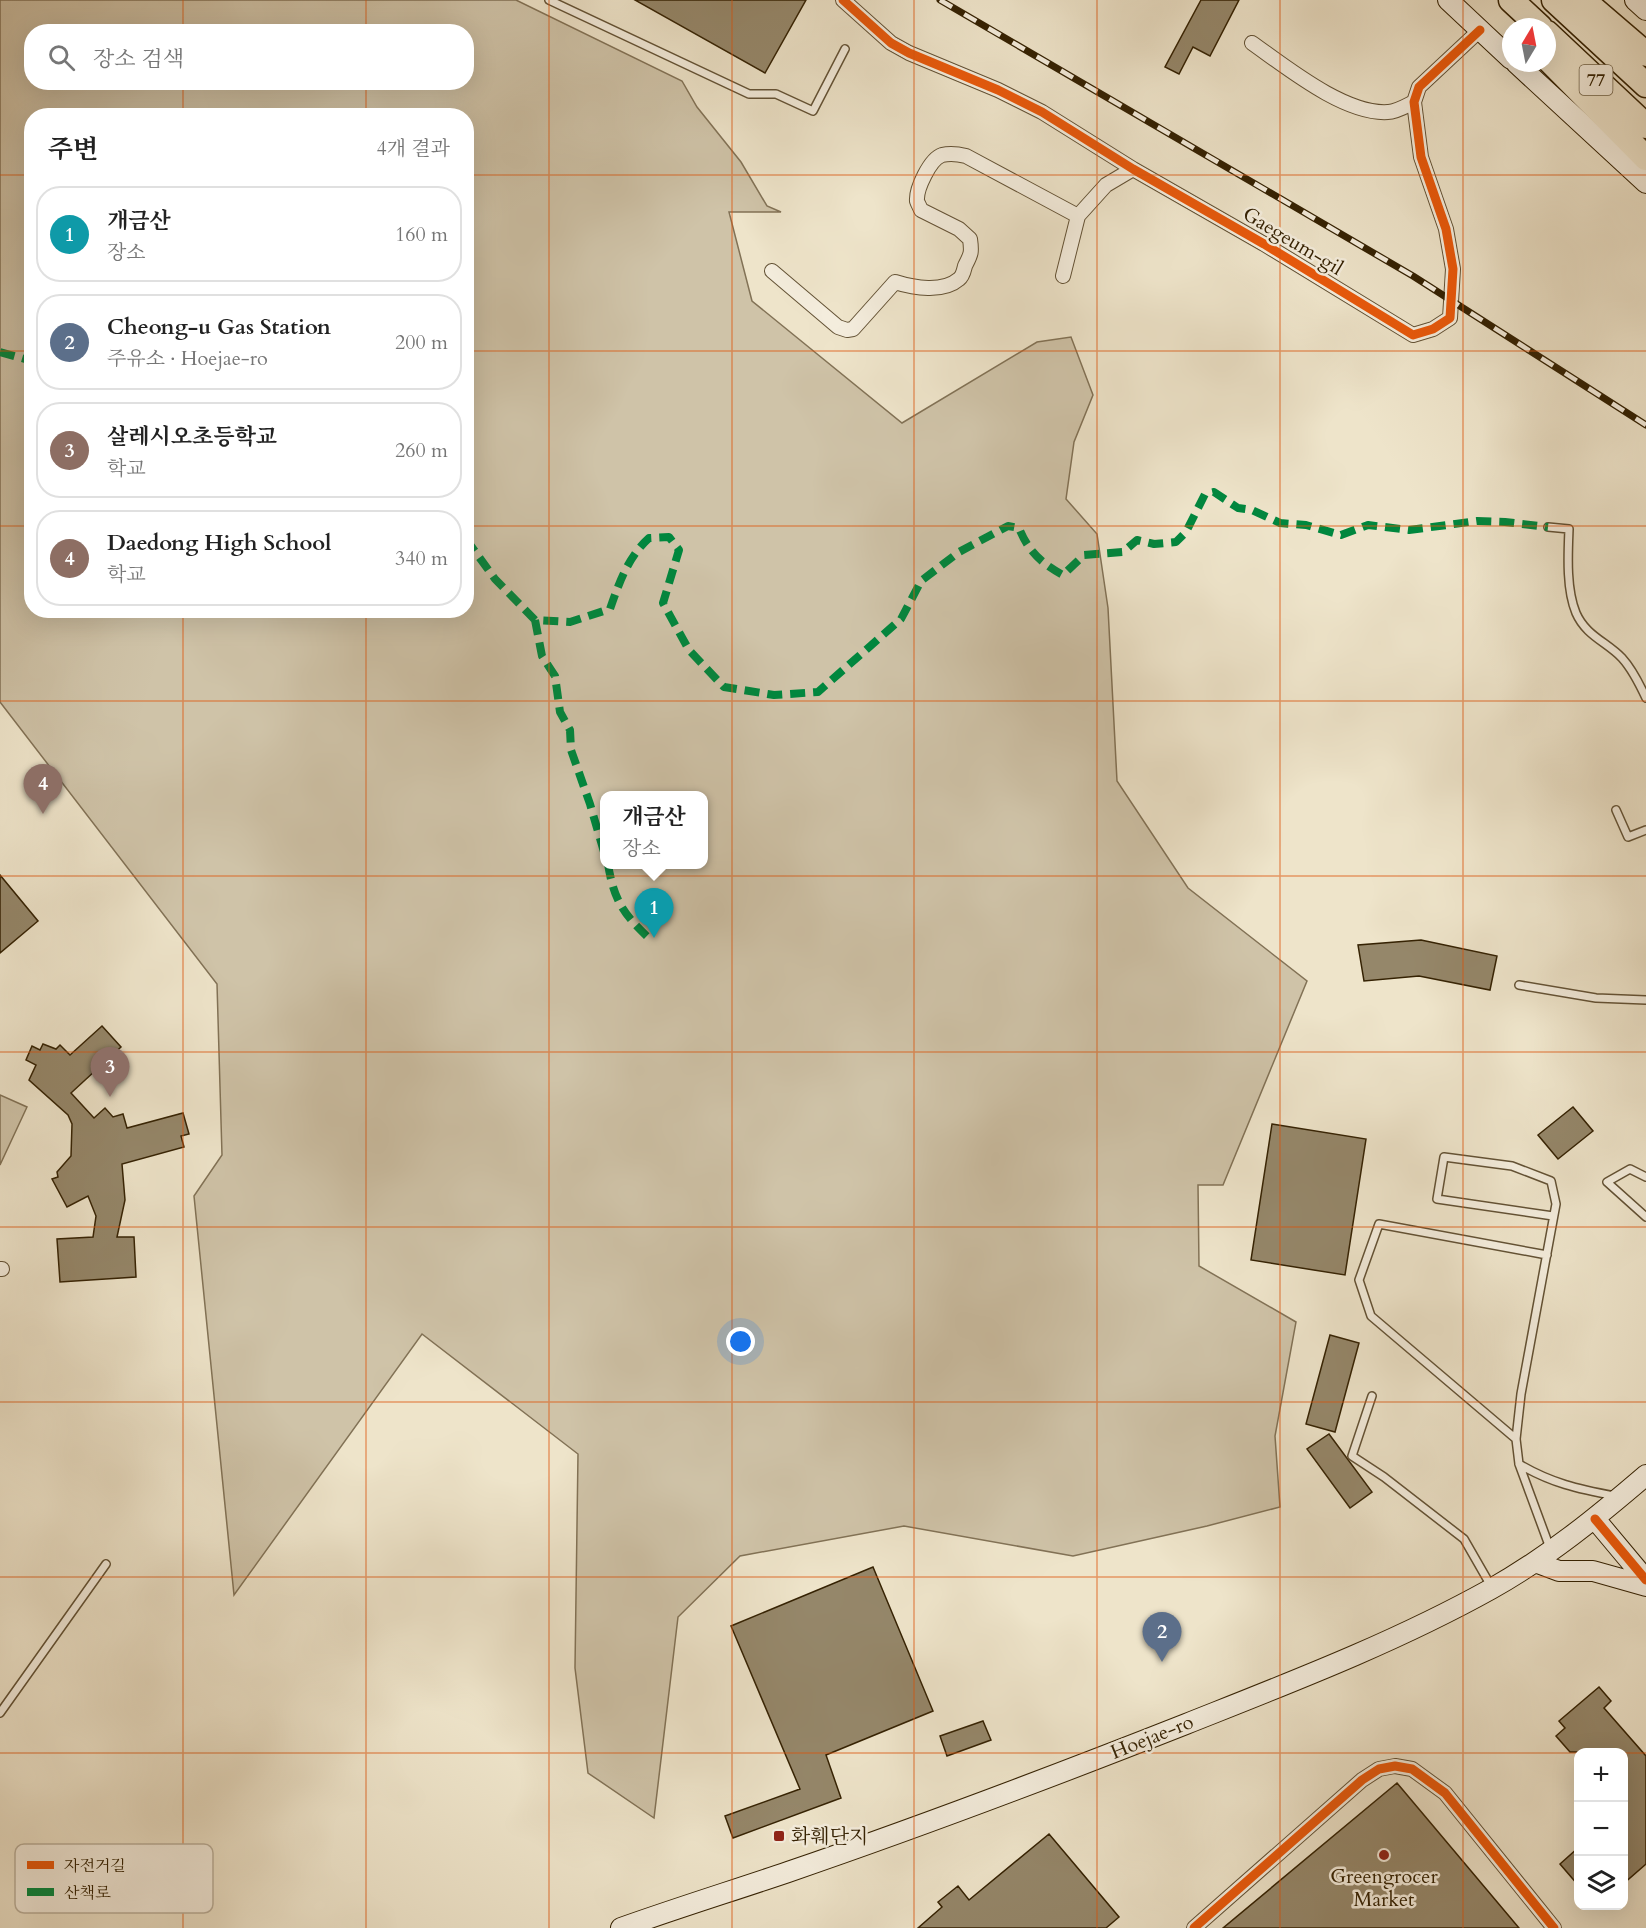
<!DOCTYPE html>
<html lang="ko">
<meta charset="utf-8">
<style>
body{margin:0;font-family:Cardo,"Noto Serif KR",serif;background:#f6f6f6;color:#222}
.controls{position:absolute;right:18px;bottom:18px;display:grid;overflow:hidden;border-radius:12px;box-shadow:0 6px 24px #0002}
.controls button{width:54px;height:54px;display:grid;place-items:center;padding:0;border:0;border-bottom:2px solid #e0e0e0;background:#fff;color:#222;font:30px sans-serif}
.compass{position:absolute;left:1502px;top:18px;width:54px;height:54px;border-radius:50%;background:#fff;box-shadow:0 6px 24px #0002;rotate:10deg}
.you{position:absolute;left:741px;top:1342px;width:21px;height:21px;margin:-15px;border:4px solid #fff;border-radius:50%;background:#1a73e8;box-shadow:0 0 0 9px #1a73e833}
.badge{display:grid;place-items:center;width:39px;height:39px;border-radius:50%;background:#8f2418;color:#fff;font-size:20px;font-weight:700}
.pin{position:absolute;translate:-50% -50px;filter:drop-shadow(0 2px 3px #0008)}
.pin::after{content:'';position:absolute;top:32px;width:21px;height:18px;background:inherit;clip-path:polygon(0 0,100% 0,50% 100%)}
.popup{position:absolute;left:600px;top:791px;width:108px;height:78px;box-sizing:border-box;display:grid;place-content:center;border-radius:12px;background:#fff;filter:drop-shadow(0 2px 4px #0005);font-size:20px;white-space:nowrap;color:#767676}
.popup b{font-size:22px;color:#222}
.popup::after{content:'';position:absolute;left:50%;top:100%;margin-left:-12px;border:12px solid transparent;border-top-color:#fff}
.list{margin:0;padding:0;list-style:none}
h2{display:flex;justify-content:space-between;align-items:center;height:78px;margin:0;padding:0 24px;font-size:26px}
h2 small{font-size:20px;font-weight:400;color:#767676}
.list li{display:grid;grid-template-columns:39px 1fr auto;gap:18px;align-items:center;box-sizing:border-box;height:96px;margin:0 12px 12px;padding:0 12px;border:2px solid #e0e0e0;border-radius:24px}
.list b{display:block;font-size:22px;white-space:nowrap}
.list p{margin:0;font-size:20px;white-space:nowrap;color:#767676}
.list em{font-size:20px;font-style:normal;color:#767676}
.icon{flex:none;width:33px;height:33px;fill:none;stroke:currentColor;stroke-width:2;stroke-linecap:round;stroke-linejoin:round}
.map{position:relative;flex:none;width:1646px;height:1928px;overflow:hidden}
.search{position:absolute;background:#fff;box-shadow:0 6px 24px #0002;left:24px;top:24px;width:450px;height:66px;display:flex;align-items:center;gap:15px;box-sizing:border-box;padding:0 21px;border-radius:24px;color:#767676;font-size:22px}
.panel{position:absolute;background:#fff;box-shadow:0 6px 24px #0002;left:24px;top:108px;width:450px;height:510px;border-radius:24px}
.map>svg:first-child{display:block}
</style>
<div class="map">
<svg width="1646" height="1928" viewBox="0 0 1646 1928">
<rect width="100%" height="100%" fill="#eee4ca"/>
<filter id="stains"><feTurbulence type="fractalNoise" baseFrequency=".00333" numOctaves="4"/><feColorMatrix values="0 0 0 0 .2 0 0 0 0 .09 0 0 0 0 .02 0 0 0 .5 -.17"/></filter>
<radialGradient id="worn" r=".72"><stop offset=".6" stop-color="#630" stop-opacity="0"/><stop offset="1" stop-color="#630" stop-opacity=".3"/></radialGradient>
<path fill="#cfc3a8" stroke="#827256" stroke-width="1.5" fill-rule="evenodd" d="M0,0H516L682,81L697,107L741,162L767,206L781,212H729L752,301L902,423L1037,342L1071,337L1093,395L1074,442L1066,499L1097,534L1108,608L1117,781L1188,888L1307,981L1223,1185H1198L1199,1266L1296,1322L1275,1436L1280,1507L1207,1526L1073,1556L904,1526L740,1556L678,1617L654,1818L588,1773L575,1668L578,1454L422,1334L234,1595L194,1196L222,1155L217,984L0,702ZM32,32H466V82H32ZM32,116H466V610H32ZM604,796H704V864H604Z
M0,1095L27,1107L0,1165Z"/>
<path fill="#95876a" stroke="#352203" stroke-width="1.5" d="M635,0H806L765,73Z
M1201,0H1239L1210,56L1193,47L1179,74L1165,67Z
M0,875L38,921L0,953Z
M1421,940L1497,956L1490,990L1419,976L1364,981L1358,945Z
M102,1026L121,1047L71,1093L94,1118L105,1108L113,1117L123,1114L127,1128L183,1113L189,1134L181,1136L184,1147L122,1164L125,1200L117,1237H134L136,1277L60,1282L57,1239L93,1237L96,1216L88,1196L67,1207L52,1179L58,1177L57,1172L71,1156L72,1124L68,1115L29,1080L36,1065L26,1060L32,1046L40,1050L43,1044L56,1049L60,1045L70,1055Z
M1573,1107L1593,1131L1558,1159L1538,1135Z
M1272,1124L1366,1139L1345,1275L1251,1260Z
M1330,1335L1359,1343L1335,1432L1306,1424Z
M1329,1434L1372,1492L1350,1508L1307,1449Z
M873,1567L933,1711L826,1755L841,1798L733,1838L725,1816L800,1789L731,1626Z
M1599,1687L1611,1701L1604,1708L1646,1756V1864L1623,1884V1752H1570L1556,1736L1565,1728L1559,1721Z
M983,1721L991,1740L947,1756L940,1736Z
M1397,1783L1519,1928H1223Z
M1049,1834L1119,1917L1106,1928H918L942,1907L938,1902L958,1886L969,1900Z
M1578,1848V1885L1560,1864Z"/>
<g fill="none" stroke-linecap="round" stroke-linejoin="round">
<g stroke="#635235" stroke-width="10">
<path id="lane" d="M549,0L749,94H776L813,111L845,49
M1548,527L1569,529C1568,554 1566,589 1576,613C1586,636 1607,642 1622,658C1632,669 1640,685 1646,698
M1616,810L1628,837L1646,830
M1519,985L1596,998L1646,1000
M1646,1177L1630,1169L1607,1182L1646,1217
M1372,1396L1352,1456L1384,1477L1464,1539L1491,1586
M1516,1439L1371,1316L1359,1280L1379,1224L1547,1255
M1519,1464C1551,1483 1578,1489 1615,1496
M1550,1548L1519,1464L1516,1439L1521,1394L1556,1204L1551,1181L1512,1166L1444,1157L1437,1199L1553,1216
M0,1713L106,1564"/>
</g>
<g stroke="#635235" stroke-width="16">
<path id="street" d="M843,0L891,43L909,53L998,90L1042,112L1133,169L1264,244L1413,335L1433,329L1450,318L1453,269L1446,229L1421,157L1414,102L1419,87L1480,30
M1252,43C1286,67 1345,115 1388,112C1396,112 1406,106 1414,102
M772,271L838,327L847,330L853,329L895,282C914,288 943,293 959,279C963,276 964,270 965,266C971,254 972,253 970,239L959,229L921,210C920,207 918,204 917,201C916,189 930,159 942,155C950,153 958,154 966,156L1078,216L1106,185L1133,169
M1063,276L1078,216
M0,1269H2
M1194,1928L1362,1780L1379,1769L1395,1766L1412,1769L1445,1793L1554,1928"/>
</g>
<g stroke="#352203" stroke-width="22">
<path id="secondary" d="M1448,0L1511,59
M1635,0L1646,10
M1516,63L1646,183
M1595,1519L1646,1580
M1535,1562L1559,1571H1593L1646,1586
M621,1928C677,1908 732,1891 788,1872C922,1826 1054,1776 1186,1724C1289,1683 1394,1643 1491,1589C1548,1557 1597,1517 1646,1475"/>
</g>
<g stroke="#352203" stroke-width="27">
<path id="highway" d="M1511,0L1540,27
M1554,0L1646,85
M1583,0L1646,54
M1547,33L1646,126
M1547,58L1646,158"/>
</g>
<use href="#lane" stroke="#f4eddd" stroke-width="7"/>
<use href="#street" stroke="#f4eddd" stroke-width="14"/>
<use href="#secondary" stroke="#f4eddd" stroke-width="20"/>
<use href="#highway" stroke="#eee4ca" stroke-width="24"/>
<g stroke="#352203" stroke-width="7">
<path id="rail" d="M940,0L1413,276L1646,425"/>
</g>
<use href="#rail" stroke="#f4eddd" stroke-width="4.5" stroke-dasharray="14" stroke-linecap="butt"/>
<path stroke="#00873e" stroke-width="8" stroke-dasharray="15 8" stroke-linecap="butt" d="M0,352L32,361
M466,539L495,579L535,620L570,622L610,609C619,583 628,557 649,538L669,537L679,550L663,603L689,650L724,687L774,695L818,692L901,619L921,581L959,552L1008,526L1019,528C1028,551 1042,564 1063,575L1084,555L1123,552L1137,540L1154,544L1176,542L1186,532L1205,494L1214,492L1238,508L1252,510L1280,523L1306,525L1341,535L1368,525L1409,530L1477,521L1505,522L1548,527
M535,620L542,656L555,676L560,712L570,730L571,750L590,804L604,852
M608,864C614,902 625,916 652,941"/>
<g stroke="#f4eddd" stroke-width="13">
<path id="cycleway" d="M843,0L891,43L909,53L998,90L1042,112L1133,169L1264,244L1413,335L1433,329L1450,318L1453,269L1446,229L1421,157L1414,102L1419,87L1480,30
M1595,1519L1646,1580
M1194,1928L1362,1780L1379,1769L1395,1766L1412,1769L1445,1793L1554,1928"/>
</g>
<use href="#cycleway" stroke="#e8590c" stroke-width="9"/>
</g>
<path fill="none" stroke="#df560c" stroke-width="1.5" stroke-opacity="0.55" d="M183,0V32M366,0V32M549,0V1928M732,0V1928M914,0V1928M1097,0V1928M1280,0V1928M1463,0V1928M183,82V116M366,82V116M0,175H32M466,175H1646M0,351H32M466,351H1646M0,526H32M466,526H1646M183,610V1928M366,610V1928M0,701H1646M0,876H1646M0,1052H1646M0,1227H1646M0,1402H1646M0,1577H1646M0,1753H1578M1624,1753H1646"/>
<g fill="#8f2418" stroke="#f4eddd" stroke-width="2">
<rect x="773" y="1830" width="12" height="12" rx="3"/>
<circle cx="1384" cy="1855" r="6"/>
</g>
<g text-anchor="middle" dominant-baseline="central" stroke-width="5" stroke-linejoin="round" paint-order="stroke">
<rect fill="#f4eddd" stroke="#6e5f44" stroke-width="1.5" x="1579.5" y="65" width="33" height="30" rx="4.5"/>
<g font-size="18" font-weight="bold" fill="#352203">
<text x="1596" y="80">77</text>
</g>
<g font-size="20" fill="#352203" stroke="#f4eddd">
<text transform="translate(1293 241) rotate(31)">Gaegeum-gil</text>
<text transform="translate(1152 1737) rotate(-22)">Hoejae-ro</text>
</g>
<g font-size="20" fill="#352203" stroke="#f4eddd" text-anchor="start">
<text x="791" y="1836">화훼단지</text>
<text x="1384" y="1876" text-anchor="middle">Greengrocer<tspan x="1384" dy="23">Market</tspan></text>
</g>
</g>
<rect x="15" y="1844" width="198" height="69" rx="9" fill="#f4eddd" stroke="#bbb09c" stroke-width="1.5"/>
<rect x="27" y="1861" width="27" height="8" fill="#e8590c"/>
<rect x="27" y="1888" width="27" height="8" fill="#00873e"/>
<g font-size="16" fill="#352203">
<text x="64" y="1871">자전거길</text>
<text x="64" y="1898">산책로</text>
</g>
<rect width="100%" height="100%" filter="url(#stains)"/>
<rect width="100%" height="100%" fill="url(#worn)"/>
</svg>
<div class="controls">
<button>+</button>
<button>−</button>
<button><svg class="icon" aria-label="layers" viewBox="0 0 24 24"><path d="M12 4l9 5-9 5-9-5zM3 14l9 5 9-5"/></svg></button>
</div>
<svg class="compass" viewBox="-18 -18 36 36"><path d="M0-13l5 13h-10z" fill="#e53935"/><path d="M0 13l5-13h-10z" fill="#767676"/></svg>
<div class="you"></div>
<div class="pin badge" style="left:654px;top:938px;background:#0f9aa8">1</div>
<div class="popup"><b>개금산</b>장소</div>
<div class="pin badge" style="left:1162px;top:1662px;background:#5c6f8a">2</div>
<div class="pin badge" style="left:110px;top:1097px;background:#8d6e63">3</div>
<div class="pin badge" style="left:43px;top:814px;background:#8d6e63">4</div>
<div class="search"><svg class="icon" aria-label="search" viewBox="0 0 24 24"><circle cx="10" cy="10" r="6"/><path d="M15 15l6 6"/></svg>장소 검색</div>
<section class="panel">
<h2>주변<small>4개 결과</small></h2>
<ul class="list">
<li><span class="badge" style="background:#0f9aa8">1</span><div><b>개금산</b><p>장소</p></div><em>160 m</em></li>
<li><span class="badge" style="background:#5c6f8a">2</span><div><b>Cheong-u Gas Station</b><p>주유소 · Hoejae-ro</p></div><em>200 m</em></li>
<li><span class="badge" style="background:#8d6e63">3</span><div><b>살레시오초등학교</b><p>학교</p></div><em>260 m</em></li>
<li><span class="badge" style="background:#8d6e63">4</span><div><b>Daedong High School</b><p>학교</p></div><em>340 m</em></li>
</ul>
</section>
</div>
